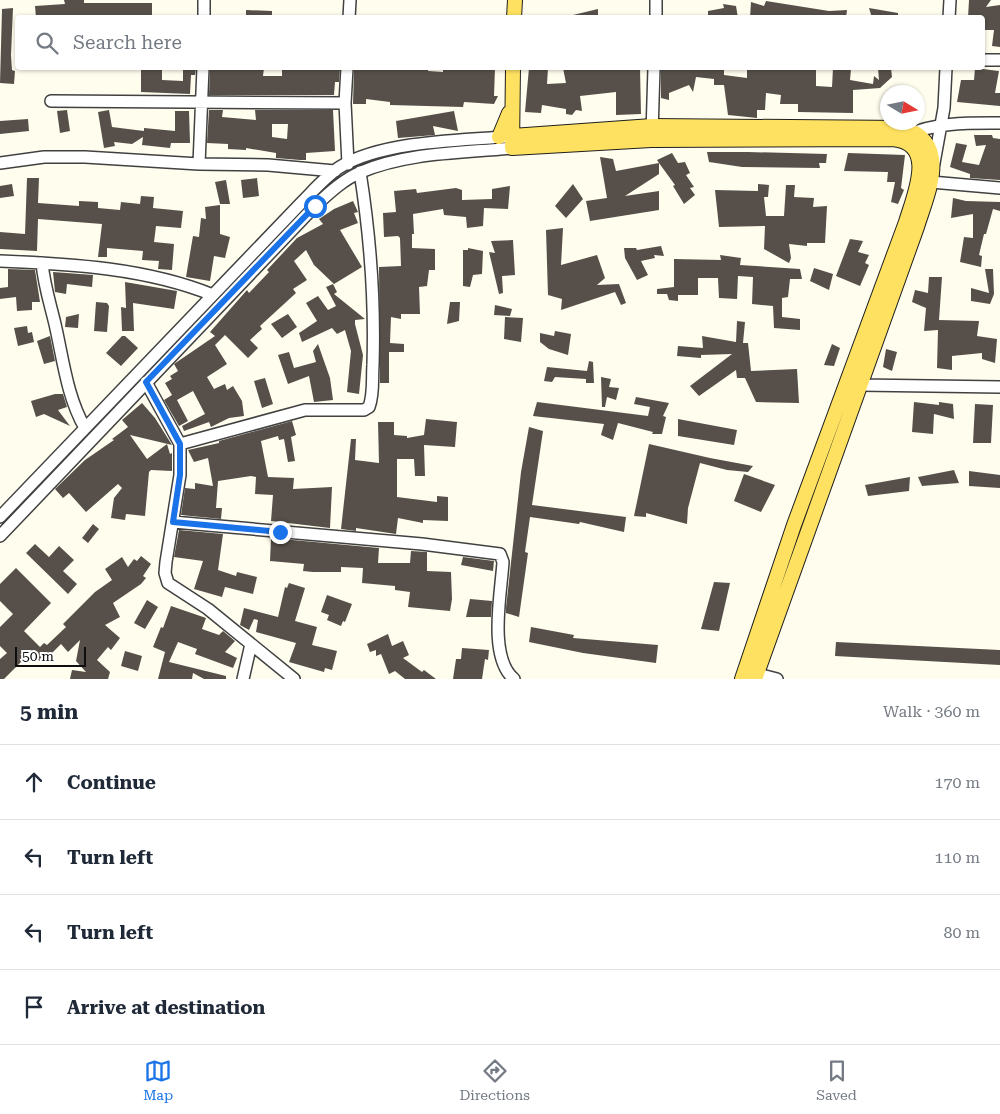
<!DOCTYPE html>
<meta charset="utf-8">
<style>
body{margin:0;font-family:"Roboto Serif",serif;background:#f6f6f7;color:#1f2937}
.compass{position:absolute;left:880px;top:85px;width:45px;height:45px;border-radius:50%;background:#fff;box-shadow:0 1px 4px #0004;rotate:100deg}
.scale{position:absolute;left:15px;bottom:12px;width:71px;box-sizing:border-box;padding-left:5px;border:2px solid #0e0e0e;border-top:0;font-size:14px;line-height:18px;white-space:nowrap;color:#0e0e0e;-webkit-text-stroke:4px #fff;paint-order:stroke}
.stop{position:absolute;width:15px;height:15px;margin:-11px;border:4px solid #1a73e8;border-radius:50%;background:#fff}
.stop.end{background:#1a73e8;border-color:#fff;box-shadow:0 1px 5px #0008}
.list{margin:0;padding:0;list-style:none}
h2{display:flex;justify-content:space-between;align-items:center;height:65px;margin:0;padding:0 20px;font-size:21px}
h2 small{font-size:16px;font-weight:400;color:#747a83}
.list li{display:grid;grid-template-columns:32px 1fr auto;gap:15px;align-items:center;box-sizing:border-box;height:75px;padding:0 20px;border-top:1px solid #e0e1e3}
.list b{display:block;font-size:19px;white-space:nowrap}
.list em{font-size:16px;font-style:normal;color:#747a83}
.icon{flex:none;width:28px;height:28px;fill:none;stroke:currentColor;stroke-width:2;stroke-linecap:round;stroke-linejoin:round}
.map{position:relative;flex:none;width:1000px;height:679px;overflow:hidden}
.search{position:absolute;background:#fff;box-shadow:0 1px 4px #0004;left:15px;right:15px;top:15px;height:55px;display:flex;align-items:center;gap:12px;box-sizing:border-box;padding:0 18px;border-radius:5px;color:#747a83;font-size:19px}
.sheet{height:365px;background:#fff}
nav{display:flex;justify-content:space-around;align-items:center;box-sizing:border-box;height:70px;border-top:1px solid #e0e1e3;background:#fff;font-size:14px;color:#747a83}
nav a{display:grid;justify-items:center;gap:2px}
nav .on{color:#1a73e8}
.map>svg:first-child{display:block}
</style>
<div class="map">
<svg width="1000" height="679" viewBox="0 0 1000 679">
<rect width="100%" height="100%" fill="#fffdee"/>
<path fill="#57504a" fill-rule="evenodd" d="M64,0H84V3H152V18H36L35,6L65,4Z
M969,0H991L986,7L1000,5V47L992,46L994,30H982V18H968Z
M766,1L829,11L847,10L846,18H750L751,2L764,6Z
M723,4L736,6L738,18H708V11L724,8Z
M13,8L11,55L12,70L15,71L14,84L0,83L2,9Z
M869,8L898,13V18H872Z
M598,9V18H574L573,15Z
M246,10L272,11V18H246Z
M141,68H162V80L183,81V68H196L195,75H191L190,94L141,92Z
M210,68H264L263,76H282V68H340L339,82H335L334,95H209Z
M354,68H428V71L443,72V68L476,70V68H495L494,96H498L494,104L464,102L463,107L390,105V102L366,99V104H353Z
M529,68H548L547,84L566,83L563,68H640L641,114L616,115V92L580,96L582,111L576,110L572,115L566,114V109L542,105L541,113L525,112Z
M661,68L714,70V68L724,69V75L747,78V68H816V86L832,87L833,68L851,69L850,80L873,84L874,76L879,80L878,68H891L892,77L880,88L853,90V113L798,112V104H780L781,95L766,93L765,110H757V118L728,115L724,85H714V79L696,77L693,92L689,85L669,93V100L661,98Z
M975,68L999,71L995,93H1000V106L957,102L961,80H974Z
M67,110L70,131L60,133L57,111Z
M109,110L112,127L144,131V128L175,131V111H189L190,143H171L170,148L142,145L143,137L132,144L114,142L115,146L104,148L98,112Z
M209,110H223L222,117L256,120L255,110H333L335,151L306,153V160H300L276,158V153L246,148V150L228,149V144L207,143ZM272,124H288L287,139L272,137Z
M454,111L458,131L433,126L435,135L398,138L396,121Z
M28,119L29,131L0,134V121Z
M974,135H992L993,138L1000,139V180L970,178V174L950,167L956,143L967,145L962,162L979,165L986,145L976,146Z
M707,152H748L827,154L826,163H819L820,168L742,167L709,162Z
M672,153L678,163L685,162L690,173L686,175L694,187L690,188L695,195L684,204L673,186L675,185L659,163V174L625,196L659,191V210L590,221L586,201L607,198L600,157L613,159L616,171L659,163L657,160Z
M848,153L905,155L901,188L904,190L898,204L891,202L895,182H887L888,172L844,171Z
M27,178H39L38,203L79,206V201L98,202V208L120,210L121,202L140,204L141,196L154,197L153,208L183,211L181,228L156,226L154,242L174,244L172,270L158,269L159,261L142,260L143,251L107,248V257H98L102,224L38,219L37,251L0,249V232L25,234Z
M257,178L259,196L243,198L241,180Z
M226,180L230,204H220L215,182Z
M12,184L14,196L0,198V186Z
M573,184L583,199L566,218L555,206Z
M758,184L769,185L768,197H764L766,216H784L786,185H795L794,197L814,198L813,207L827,206L825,243H807V246L789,244L791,258L789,263L764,249L765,226L719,227L715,190L758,191Z
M510,186L508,209L484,208L483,226L467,228L466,217L444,215L443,209L413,214L414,234H412V248L435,249V270H429L427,286L419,287L420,314H401V319L391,317L390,343L404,344V352H389V383H380L379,267L401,266L400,238L398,236L384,237L383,213L396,212L394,191L416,189L417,193L456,188L462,190V200L492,199V189Z
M953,198L966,201L1000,202V211L993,209L986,234H984L979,255L982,256L981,267L960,262L964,237L973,238V214L951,218Z
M353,201L358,212L354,213L358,223L340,230L362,267L334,284L314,265L306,250L294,261L307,280L293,289L296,293L260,326L262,329L250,340L258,348L248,358L225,335L215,345L227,364L207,377L214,389L225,384L227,390L233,386L242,401L244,416L229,418L211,427L209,422L184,431L182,426L205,414L193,391L177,400L188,421L179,426L164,400L172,395L165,383L172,379L170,376L178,371L174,364L215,336L210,332L247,290L249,293L269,272L267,270L297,238L323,224L319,219L334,209Z
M220,205V234L230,237L225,258L214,256L210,281L186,277L193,236L199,237L201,218L206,219L205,207Z
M563,228L561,265L597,255L605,278L597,285L619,284L626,303L621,305L615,292L561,310L562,299L548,295L546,230Z
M850,239L863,241L858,252L869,255L865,263L869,265L860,286L836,276Z
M513,240L515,275L502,276L503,293L499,294L489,252L495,253L491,241Z
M661,246L664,256L654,255L655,258L641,261L648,275L637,280L625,258L624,248H636L637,250Z
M468,248L483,251L482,274L473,275L470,287L463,286V250H468Z
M720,255L741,258L740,265L800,269L802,279H790L788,297L782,298V317L800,319V330L774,328L773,306L752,304L753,277L738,276L737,299L719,298L718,278H698V295H678V301L669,300L667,294H657V289L674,287V259L721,260Z
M814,268L833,274L829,290L810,281Z
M8,269L35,270L40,302H32V310L17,311L16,297L0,299V288L8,287Z
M985,269H993L994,294L990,304L971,301V288L989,293Z
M53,272L93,275L92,287L67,284L66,294L55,292Z
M929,277H942L939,320L979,321L977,336L997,339L995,363L982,359V353L952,356V370L937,368L938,330L924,331L926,308L912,302L915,290L928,293Z
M125,282L177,291L174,309L133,303L134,331H122L121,307L126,308Z
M333,284L337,292L334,294L365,319L355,320V324L363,355L359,394L347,392L351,351L345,330L337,334L332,328L302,342L299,333L317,321L306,303L318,296L328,310L336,306L326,287Z
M96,302L107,303L109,306L107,332L94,331Z
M450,302H460L459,321L447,324Z
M495,305L512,309L510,316L494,315Z
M79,314L78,328L65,327L66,317Z
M288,314L297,327L282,338L271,324Z
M505,317L523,318L521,342L504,339Z
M737,321L745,322L743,343H748L751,371L797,369L799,403L756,402L745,378H737L736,370L699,396L690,386L732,354L701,355V358L677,356L678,346L703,348L702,336L736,342Z
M27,326L28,333L32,332L34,342L18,346L14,328Z
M555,331L571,334L568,355L549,349L540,342V333L554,336Z
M50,336L55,361L44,364L37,341Z
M122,336H125L138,348L121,366L106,353Z
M318,344L330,378L333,400L314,402L309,376L288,384L278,355L289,352L294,368L316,362L313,351Z
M832,344L840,348L834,366L824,365Z
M886,349L897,352L892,371L883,367Z
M589,361L593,362L594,383H586V379L555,377L552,382L544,381L547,367L587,371Z
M601,377L611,379L609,387L619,388L616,400L607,397L605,407H602Z
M265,378L273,404L262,408L254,381Z
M55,394H63L67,407L58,410L70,426L44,414L36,417L31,401Z
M636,397L669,403L663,416L666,417L662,434H652L653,432L618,423L613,440L601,435L604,424L533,416L537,402L648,416L650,407L634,404Z
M914,402L939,405V402L953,404L954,419L934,414L933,434L912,432Z
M142,403L155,418L172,445L130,435L147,459L167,444L170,454L172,453V471L151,470L149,472L145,516L126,514L125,520L111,518L114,498L122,488L118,484L86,512L69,493L63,498L55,489L85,460L114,440L112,439L128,427L122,420Z
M975,404L993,405L991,443H973Z
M426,419L457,422L455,447L424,445L425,476H415L414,459H397V497L437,502V496L448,497V521L423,520V523L398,518L396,534L356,528V531L341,529L351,439H356L355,460L379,463L378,422H394V435L407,436V438L424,435Z
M678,419L737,430L734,445L678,436Z
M292,421L296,435L291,437L295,461L288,462L284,439L279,440L278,436L261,441L268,477L294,478L293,489L332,487L330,528L271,521L273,495L255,494L256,477L251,476L218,481L216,508H222L221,519L181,515L185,488L195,489V483L213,486L208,458L194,462L188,450L219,443V441Z
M529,427L543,431L532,505L626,517L624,532L580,522L579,524L530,517L525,552L528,553L519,617L506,613V608L521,472Z
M649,444L710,458L753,466L748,472L727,470L700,463L688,508L687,524L646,513V517L634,516Z
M954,470L959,483L922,486L918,477Z
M969,471L1000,475V488L969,486Z
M744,474L775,485L761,512L734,501Z
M910,477L909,491L868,496L865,485Z
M93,524L99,529L88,543L82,538Z
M179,530L223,534L218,570L236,576L237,572L257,577L253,594L225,587L222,597L194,589L203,561L174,557Z
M271,538L379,548L378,563H410L411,551L427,552V571L451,572L452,599L450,611L408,607L410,592L395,590V586L362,583L363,568L341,567V572H313L303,571L304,564L270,561Z
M35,544L49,557L59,546L74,560L63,571L77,584L68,594L26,553Z
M141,556L151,564L143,576L146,578L141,584L113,603L120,617L105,625L120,638L111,650L108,647L97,660L110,672L108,679H70L72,670L86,672L76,661L80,640L68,652L61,644L42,663L30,653L4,679H0V659L7,653L0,646V627L13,614L0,601V584L16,568L51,603L24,631L40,647L44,643L47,645L66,627L63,624L95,592L112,580L105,569L122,557L128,567L134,559L137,561Z
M463,557L494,561L493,571L461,565Z
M714,582L730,583L719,631L701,629Z
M289,583L305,588L295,621L317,627L312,645L337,651L332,670L325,668L324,672L289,662L296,643L256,632L258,620L254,619L249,630L240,625L244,608L278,617L285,587L287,588Z
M327,595L352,604L345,622L343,621L341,626L327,620L329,615L321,612Z
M470,599L492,601L491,617H466Z
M147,600L158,607L145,629L134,623Z
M171,606L206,618L202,629L219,635L223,631L235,641L225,652L237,658L233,668L195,654L197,649L178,642L169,662L226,676V679H204L193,673L192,679H158L165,652L153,647L161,627L163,628Z
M531,627L574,635L573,638L658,645L656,663L583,653L529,642Z
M388,634L392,646L403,641L409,655L403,658L422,672L424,670L436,679H405L395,671L389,674L381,654L376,656V650L370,652L367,644Z
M836,642L1000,650V665L835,656Z
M462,648L489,650L488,660L485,659L482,679H453L456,659H461Z
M125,651L142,656L138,671L121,666Z"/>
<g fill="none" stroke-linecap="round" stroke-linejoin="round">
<g stroke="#414141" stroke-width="14">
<path id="minor" d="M204,18V0
M349,18L350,0
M656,18V0
M949,18L950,0
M982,60H1000
M347,68L345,103L348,164
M51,101L345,103
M652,133L654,68
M908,135C935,122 971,123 1000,123
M0,163L44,157H85L199,164L268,165L335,171
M934,163L944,108L946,68
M199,164L203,68
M931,182L1000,188
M0,261C72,264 146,268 213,295
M42,263C44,285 50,303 55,324C63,359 67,397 85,428
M146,382L180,444V475L166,562L165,573L168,583L208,609L294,679
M852,383L860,385L1000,387
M180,444L305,410H364L369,407C374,394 372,378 373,365C375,301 370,235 360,172
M0,517L303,201C314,190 326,176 340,167C380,142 458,140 505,137
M173,522L422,544L500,554L503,562C501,594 488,657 514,679
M0,536L315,206C329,193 344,179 361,172C408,152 463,153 512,148
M757,674L777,679
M243,679L251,644"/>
</g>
<g stroke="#1f1f1f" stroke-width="16">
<path id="major" d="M514,18L515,0
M513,68L512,148L651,140L892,139C938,143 914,195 906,222L794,525L742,679
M512,136L652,126L904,128C952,144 927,194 917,227L755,679
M499,137L509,113"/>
</g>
<use href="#minor" stroke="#fff" stroke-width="11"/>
<use href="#major" stroke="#fee160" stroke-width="14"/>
</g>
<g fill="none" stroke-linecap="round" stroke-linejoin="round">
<path stroke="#1a73e8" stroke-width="6" d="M280,532L173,522L180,475V444L146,382L315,206"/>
</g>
</svg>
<svg class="compass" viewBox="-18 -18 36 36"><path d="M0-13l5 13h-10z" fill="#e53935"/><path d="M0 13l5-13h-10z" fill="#747a83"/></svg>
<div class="scale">50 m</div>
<div class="stop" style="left:315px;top:206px"></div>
<div class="stop end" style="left:280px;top:532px"></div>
<div class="search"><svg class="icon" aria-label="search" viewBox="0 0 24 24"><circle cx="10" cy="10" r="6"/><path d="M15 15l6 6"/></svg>Search here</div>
</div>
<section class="sheet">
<h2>5 min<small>Walk · 360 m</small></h2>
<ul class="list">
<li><svg class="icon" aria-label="ahead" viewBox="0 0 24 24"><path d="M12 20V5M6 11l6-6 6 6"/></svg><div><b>Continue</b></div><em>170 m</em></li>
<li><svg class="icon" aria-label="left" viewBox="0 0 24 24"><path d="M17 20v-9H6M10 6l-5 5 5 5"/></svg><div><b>Turn left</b></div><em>110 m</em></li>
<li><svg class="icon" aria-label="left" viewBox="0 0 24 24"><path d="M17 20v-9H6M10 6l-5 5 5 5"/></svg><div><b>Turn left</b></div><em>80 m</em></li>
<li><svg class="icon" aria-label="arrive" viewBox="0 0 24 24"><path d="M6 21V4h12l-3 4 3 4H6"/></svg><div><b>Arrive at destination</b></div></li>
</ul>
</section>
<nav>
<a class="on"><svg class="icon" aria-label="map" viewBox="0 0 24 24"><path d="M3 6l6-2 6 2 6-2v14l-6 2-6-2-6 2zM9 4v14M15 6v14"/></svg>Map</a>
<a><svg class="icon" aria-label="directions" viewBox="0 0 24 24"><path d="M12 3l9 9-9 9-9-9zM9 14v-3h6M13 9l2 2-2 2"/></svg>Directions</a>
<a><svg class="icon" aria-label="saved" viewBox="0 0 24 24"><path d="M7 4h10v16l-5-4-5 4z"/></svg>Saved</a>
</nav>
